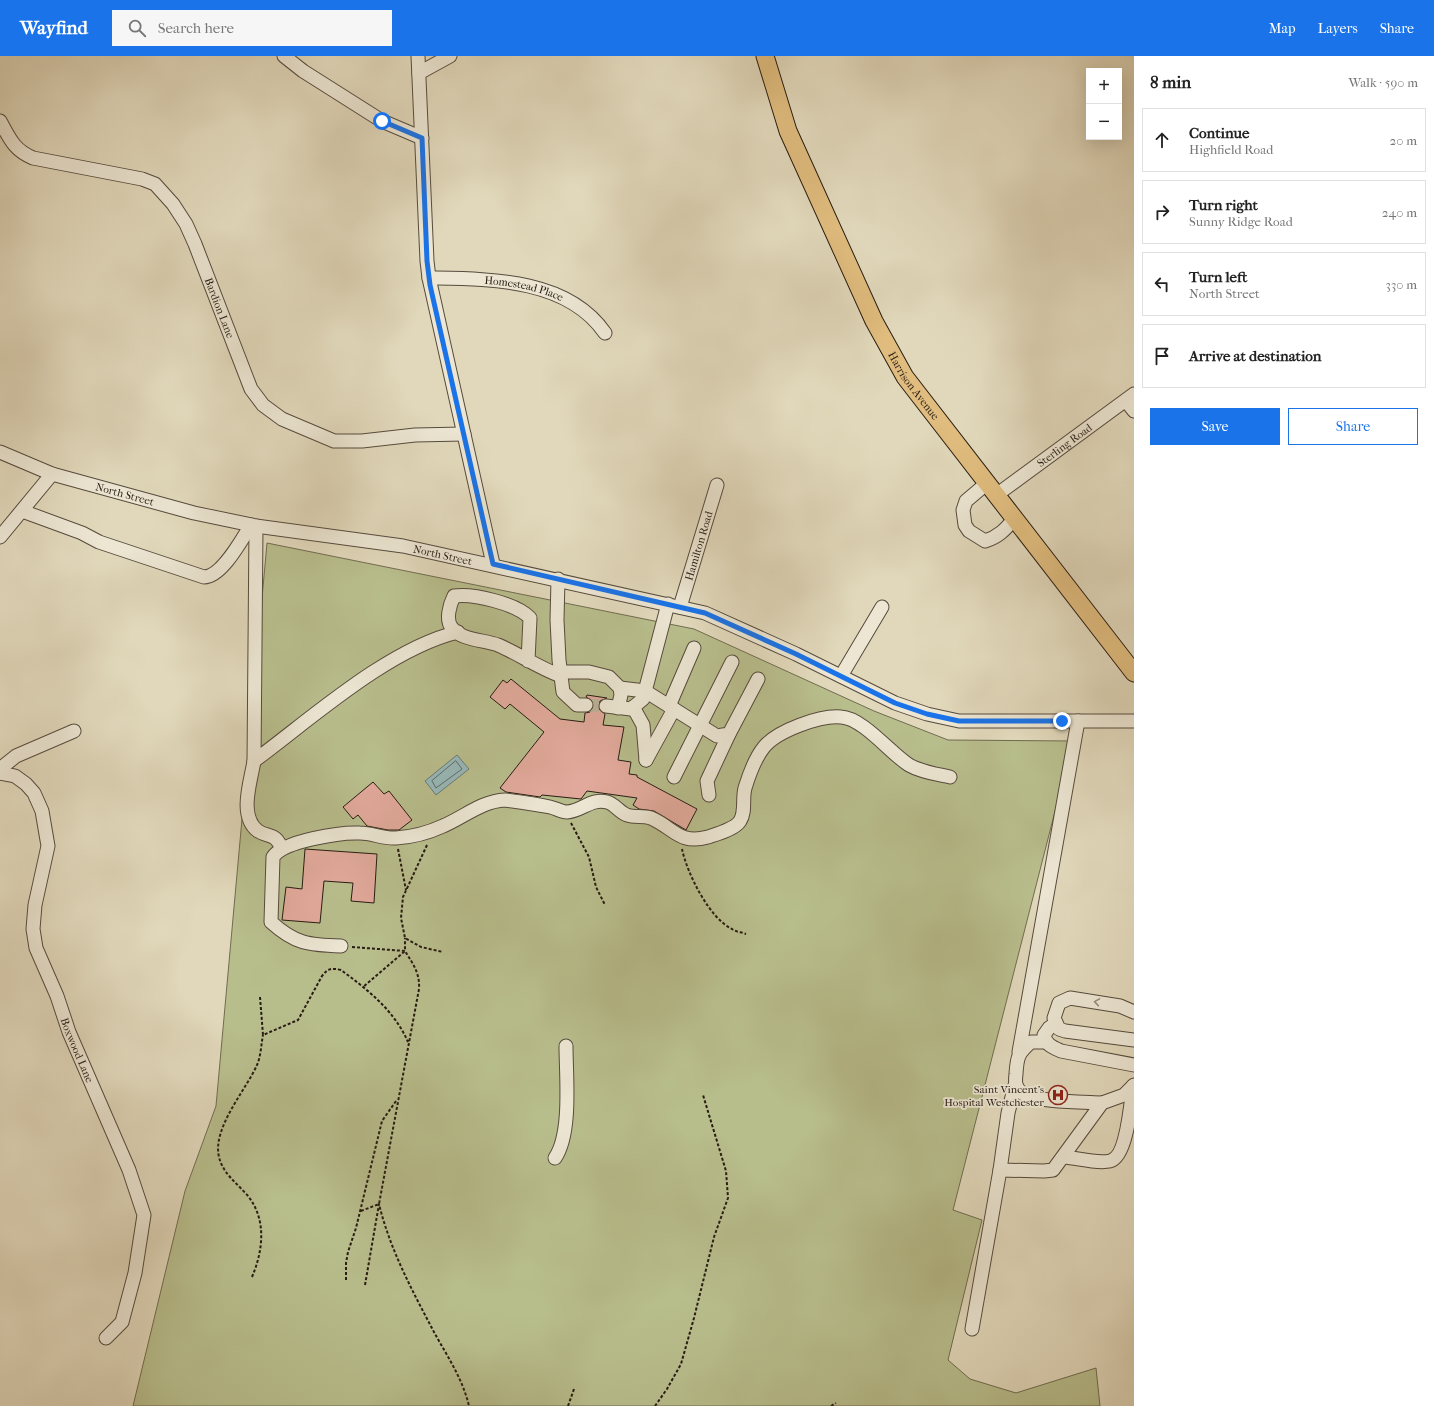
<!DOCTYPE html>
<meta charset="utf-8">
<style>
body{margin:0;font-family:"IM FELL French Canon",serif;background:#f6f6f6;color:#222}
.controls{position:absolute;right:12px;top:12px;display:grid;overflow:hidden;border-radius:0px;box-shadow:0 4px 16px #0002}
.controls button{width:36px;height:36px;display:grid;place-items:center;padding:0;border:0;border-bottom:1px solid #e0e0e0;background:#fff;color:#222;font:20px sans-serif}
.stop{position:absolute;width:12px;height:12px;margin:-9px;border:3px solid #1a73e8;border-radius:50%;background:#fff}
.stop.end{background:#1a73e8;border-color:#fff;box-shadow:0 1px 4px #0008}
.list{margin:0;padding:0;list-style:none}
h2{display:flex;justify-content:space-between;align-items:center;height:52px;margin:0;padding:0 16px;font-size:17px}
h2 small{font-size:13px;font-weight:400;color:#767676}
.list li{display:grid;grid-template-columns:26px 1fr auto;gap:12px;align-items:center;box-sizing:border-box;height:64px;margin:0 8px 8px;padding:0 8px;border:1px solid #e0e0e0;border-radius:0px}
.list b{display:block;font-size:15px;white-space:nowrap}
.list p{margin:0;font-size:13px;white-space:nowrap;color:#767676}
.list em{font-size:13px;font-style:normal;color:#767676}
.actions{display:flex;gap:8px;padding:12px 16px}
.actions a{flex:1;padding:9px 0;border:1px solid #1a73e8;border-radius:0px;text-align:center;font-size:14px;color:#1a73e8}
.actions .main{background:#1a73e8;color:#fff}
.icon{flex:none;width:22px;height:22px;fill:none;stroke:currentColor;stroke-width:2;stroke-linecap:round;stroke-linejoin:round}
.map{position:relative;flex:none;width:1134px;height:1350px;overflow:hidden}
header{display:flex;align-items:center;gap:24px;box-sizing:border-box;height:56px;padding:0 20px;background:#1a73e8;color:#fff}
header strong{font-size:19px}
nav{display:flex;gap:22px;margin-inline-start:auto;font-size:14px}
.search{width:280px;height:36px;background:#f6f6f6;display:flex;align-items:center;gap:10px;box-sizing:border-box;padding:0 14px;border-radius:0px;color:#767676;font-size:15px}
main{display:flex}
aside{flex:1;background:#fff}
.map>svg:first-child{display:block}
</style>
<header>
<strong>Wayfind</strong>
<div class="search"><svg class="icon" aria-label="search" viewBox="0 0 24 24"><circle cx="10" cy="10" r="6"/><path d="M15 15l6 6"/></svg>Search here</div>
<nav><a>Map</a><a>Layers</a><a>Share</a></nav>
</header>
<main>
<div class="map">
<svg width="1134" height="1350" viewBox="0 0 1134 1350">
<rect width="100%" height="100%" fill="#e1d8bb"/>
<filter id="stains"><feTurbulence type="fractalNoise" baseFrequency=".005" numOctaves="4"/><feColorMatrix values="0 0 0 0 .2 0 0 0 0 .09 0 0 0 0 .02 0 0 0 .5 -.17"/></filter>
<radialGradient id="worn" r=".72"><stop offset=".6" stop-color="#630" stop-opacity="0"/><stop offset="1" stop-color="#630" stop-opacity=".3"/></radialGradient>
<path fill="#b8bd8c" stroke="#706c50" d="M267,487L694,573L874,655L948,684L1073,685L953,1154L982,1164L948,1304L970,1323L1016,1337L1096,1312L1100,1350H133L185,1135L216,1050Z"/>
<path fill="#97b8b9" stroke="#6b7a77" d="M457,699L469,713L436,739L425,725Z"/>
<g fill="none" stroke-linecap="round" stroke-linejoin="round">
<path stroke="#606a66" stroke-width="1" d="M456,705L462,713L436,732L432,725Z"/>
</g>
<path fill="#e1a99b" stroke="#281c13" d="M511,623L560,663L584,666L585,657L590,656L594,649L593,645L586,641L587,639L607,642L600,645L598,649L599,653L605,658L603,669L624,671L618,704L631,706L629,718L637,719V721L697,753L686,774L654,755L639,753L633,749L637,742L587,735L581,743L542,739L540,741L506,736L500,732L544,676L510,648L505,653L490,641L503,624L507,627Z
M373,726L384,738L389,735L412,764L399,774H388L367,770L358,759L353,763L343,751Z
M305,793L377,798L374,847L351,845L353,827L324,825L320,867L282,864L286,831L302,833Z"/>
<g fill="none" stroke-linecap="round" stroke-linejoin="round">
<path stroke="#bcb299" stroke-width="13" stroke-dasharray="13 6" stroke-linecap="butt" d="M586,649L606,650"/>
<g stroke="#564b3d" stroke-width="15">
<g id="minor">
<path d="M284,0L303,15L382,65L422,82"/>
<path d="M418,0L427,205L429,222L493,508"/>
<path d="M419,17L450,0"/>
<path id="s1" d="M0,65C10,83 14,94 33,102L142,123L155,128L173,148L186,168L195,188L251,333L263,349L282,363L334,385H362L415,379L464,378"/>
<path id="s2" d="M429,222C489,223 567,222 605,277"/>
<path d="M1126,345L1134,355"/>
<path id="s3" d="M0,396L52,418L194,457L256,470L403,490L705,557L796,598L895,647L927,658L959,665H1134"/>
<path d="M986,428L966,445L963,454L965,469L969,475L985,485C998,481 1005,474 1014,463"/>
<path id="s4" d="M995,440L1134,338"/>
<path d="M22,455L82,477L99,486L204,521C222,521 242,483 251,469"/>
<path d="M256,470L254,705C312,662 388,593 458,576"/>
<path d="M0,481L52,418"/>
<path d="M558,523L557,564L559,604L563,636L577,649H586"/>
<path id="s5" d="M680,551L717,429"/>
<path d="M528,605L530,562C517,548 473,537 454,540C450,548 445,564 452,572C461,584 484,584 498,589C519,598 539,612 561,620"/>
<path d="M561,616H589L609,621L620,632L621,639L618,652"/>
<path d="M841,620L882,551"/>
<path d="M620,632L645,635L717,680L729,678L758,623"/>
<path d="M606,650L631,653L643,643L668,548"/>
<path d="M669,650L694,592"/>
<path d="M633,651L643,669L646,704"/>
<path d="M646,704L674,653"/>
<path d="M254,705C251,725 238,760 258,775C269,782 275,776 282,793"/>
<path d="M0,713L16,700L74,675"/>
<path id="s6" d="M0,717L15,720L26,728L34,737L42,755L48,790L35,849L33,873L36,892L57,940L69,976L129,1114L144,1159L135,1217L122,1266L106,1282"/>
<path d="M674,721L732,606"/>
<path d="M709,739L707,725L729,678"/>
<path d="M341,890C309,889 295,888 271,866L273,801C283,785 341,776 360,777C372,777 384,783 396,782C411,781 430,776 443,770C464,761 482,745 505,744C520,746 535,748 550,751C555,752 562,756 567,756C582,755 591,742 607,746C615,748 619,756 627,759C635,762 642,759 651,762C674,772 679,789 708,781C717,778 735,773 740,765C746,756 742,743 745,732C749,719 755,702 764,691C777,675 820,659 841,661C863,662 891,698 909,709C921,716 936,718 950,721"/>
<path d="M1134,956L1120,950L1070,942L1059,947L1054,962L1059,973L1065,975L1134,984"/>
<path d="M1055,968L1049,972L1044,979C1046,989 1052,991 1061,995L1134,1009"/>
<path d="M1046,986H1031C1018,997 1017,1001 1016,1018C1015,1026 1015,1032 1022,1037C1033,1046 1085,1046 1102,1047"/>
<path d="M1019,996L1078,665"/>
<path d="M1064,1101C1078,1102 1096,1108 1110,1105C1127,1101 1131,1046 1133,1030"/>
<path d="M555,1102C572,1077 566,1020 566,990"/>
<path d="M1000,1114L1044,1115L1053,1114L1102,1047L1124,1039L1134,1029"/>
<path d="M972,1273L1000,1114L1008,1057L1015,1029"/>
</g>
</g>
<g stroke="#281c13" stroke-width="19">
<g id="major">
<path id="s7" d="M765,0L788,75L874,265L905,321L1134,617"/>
</g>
</g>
<path stroke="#281c13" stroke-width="2" stroke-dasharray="3 2" stroke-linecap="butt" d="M571,767L589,801L596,831L605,849
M427,789L403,841L401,862L405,882L421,891L443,896
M398,793L406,834
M682,793C687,817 709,862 732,873C736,876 741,876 746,878
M352,891L405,895V882
M260,941L263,979L298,964L322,920C328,912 332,912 341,914C368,934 394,954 408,986
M361,1155L379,1148L419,933C420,917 413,908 405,895L363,931
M252,1221C263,1195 267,1164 248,1140C237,1127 223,1118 219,1101C212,1072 246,1034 257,1009C261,1000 261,989 263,979
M346,1224V1207L348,1196L356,1172L382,1065L396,1045
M365,1229L379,1148C390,1194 413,1236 435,1278C448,1301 463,1324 469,1350
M568,1350L574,1333
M655,1350L667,1333L681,1308L694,1262L714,1181L728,1142L726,1115L703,1039
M831,1350L836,1347"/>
<use href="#minor" stroke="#ece6d3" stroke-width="13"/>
<use href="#major" stroke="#e0bc7e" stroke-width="17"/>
</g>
<defs><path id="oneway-chevron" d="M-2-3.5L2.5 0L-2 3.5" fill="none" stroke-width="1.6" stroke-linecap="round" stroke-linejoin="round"/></defs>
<use stroke="#948b7d" href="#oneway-chevron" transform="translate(1097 946) rotate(-171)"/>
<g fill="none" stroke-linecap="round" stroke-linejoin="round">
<path stroke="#1a73e8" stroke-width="5" d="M382,65L422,82L427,205L430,229L493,508L705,557L796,598L895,647L927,658L959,665H1062"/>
</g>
<defs>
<g id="hospital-ring" transform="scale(1)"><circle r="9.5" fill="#ece6d3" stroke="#8f2418" stroke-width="1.5"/><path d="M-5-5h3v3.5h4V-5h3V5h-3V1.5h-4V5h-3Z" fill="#8f2418"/></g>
</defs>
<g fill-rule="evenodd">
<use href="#hospital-ring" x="1058" y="1039"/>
</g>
<g text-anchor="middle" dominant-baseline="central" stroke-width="3.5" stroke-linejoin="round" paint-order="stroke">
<g font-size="11" fill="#281c13" stroke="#ece6d3">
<text stroke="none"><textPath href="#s2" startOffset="96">Homestead Place</textPath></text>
<text stroke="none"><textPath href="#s1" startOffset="317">Bardion Lane</textPath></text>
<text stroke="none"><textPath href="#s7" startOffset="363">Harrison Avenue</textPath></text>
<text stroke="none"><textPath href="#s4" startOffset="86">Sterling Road</textPath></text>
<text stroke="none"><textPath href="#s3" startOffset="132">North Street</textPath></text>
<text stroke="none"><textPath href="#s5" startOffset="64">Hamilton Road</textPath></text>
<text stroke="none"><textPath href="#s3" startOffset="456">North Street</textPath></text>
<text stroke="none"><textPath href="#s6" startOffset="310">Boxwood Lane</textPath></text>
</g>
<g font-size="11" fill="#281c13" stroke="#ece6d3" text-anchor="end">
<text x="1044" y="1033">Saint Vincent's<tspan x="1044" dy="13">Hospital Westchester</tspan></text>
</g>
</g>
<rect width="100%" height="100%" filter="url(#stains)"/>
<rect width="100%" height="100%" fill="url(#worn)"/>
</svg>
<div class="controls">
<button>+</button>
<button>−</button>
</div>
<div class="stop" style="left:382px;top:65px"></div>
<div class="stop end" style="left:1062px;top:665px"></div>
</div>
<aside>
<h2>8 min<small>Walk · 590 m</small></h2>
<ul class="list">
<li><svg class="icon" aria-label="ahead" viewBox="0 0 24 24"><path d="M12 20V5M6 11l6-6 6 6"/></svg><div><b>Continue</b><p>Highfield Road</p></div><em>20 m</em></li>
<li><svg class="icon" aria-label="right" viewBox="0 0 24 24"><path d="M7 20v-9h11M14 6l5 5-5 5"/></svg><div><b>Turn right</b><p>Sunny Ridge Road</p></div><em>240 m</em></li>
<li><svg class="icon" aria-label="left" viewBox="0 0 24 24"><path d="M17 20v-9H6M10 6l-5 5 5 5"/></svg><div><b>Turn left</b><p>North Street</p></div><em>330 m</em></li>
<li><svg class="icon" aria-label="arrive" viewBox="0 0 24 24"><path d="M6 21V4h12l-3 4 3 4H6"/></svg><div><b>Arrive at destination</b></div></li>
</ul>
<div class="actions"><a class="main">Save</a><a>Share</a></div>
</aside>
</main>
